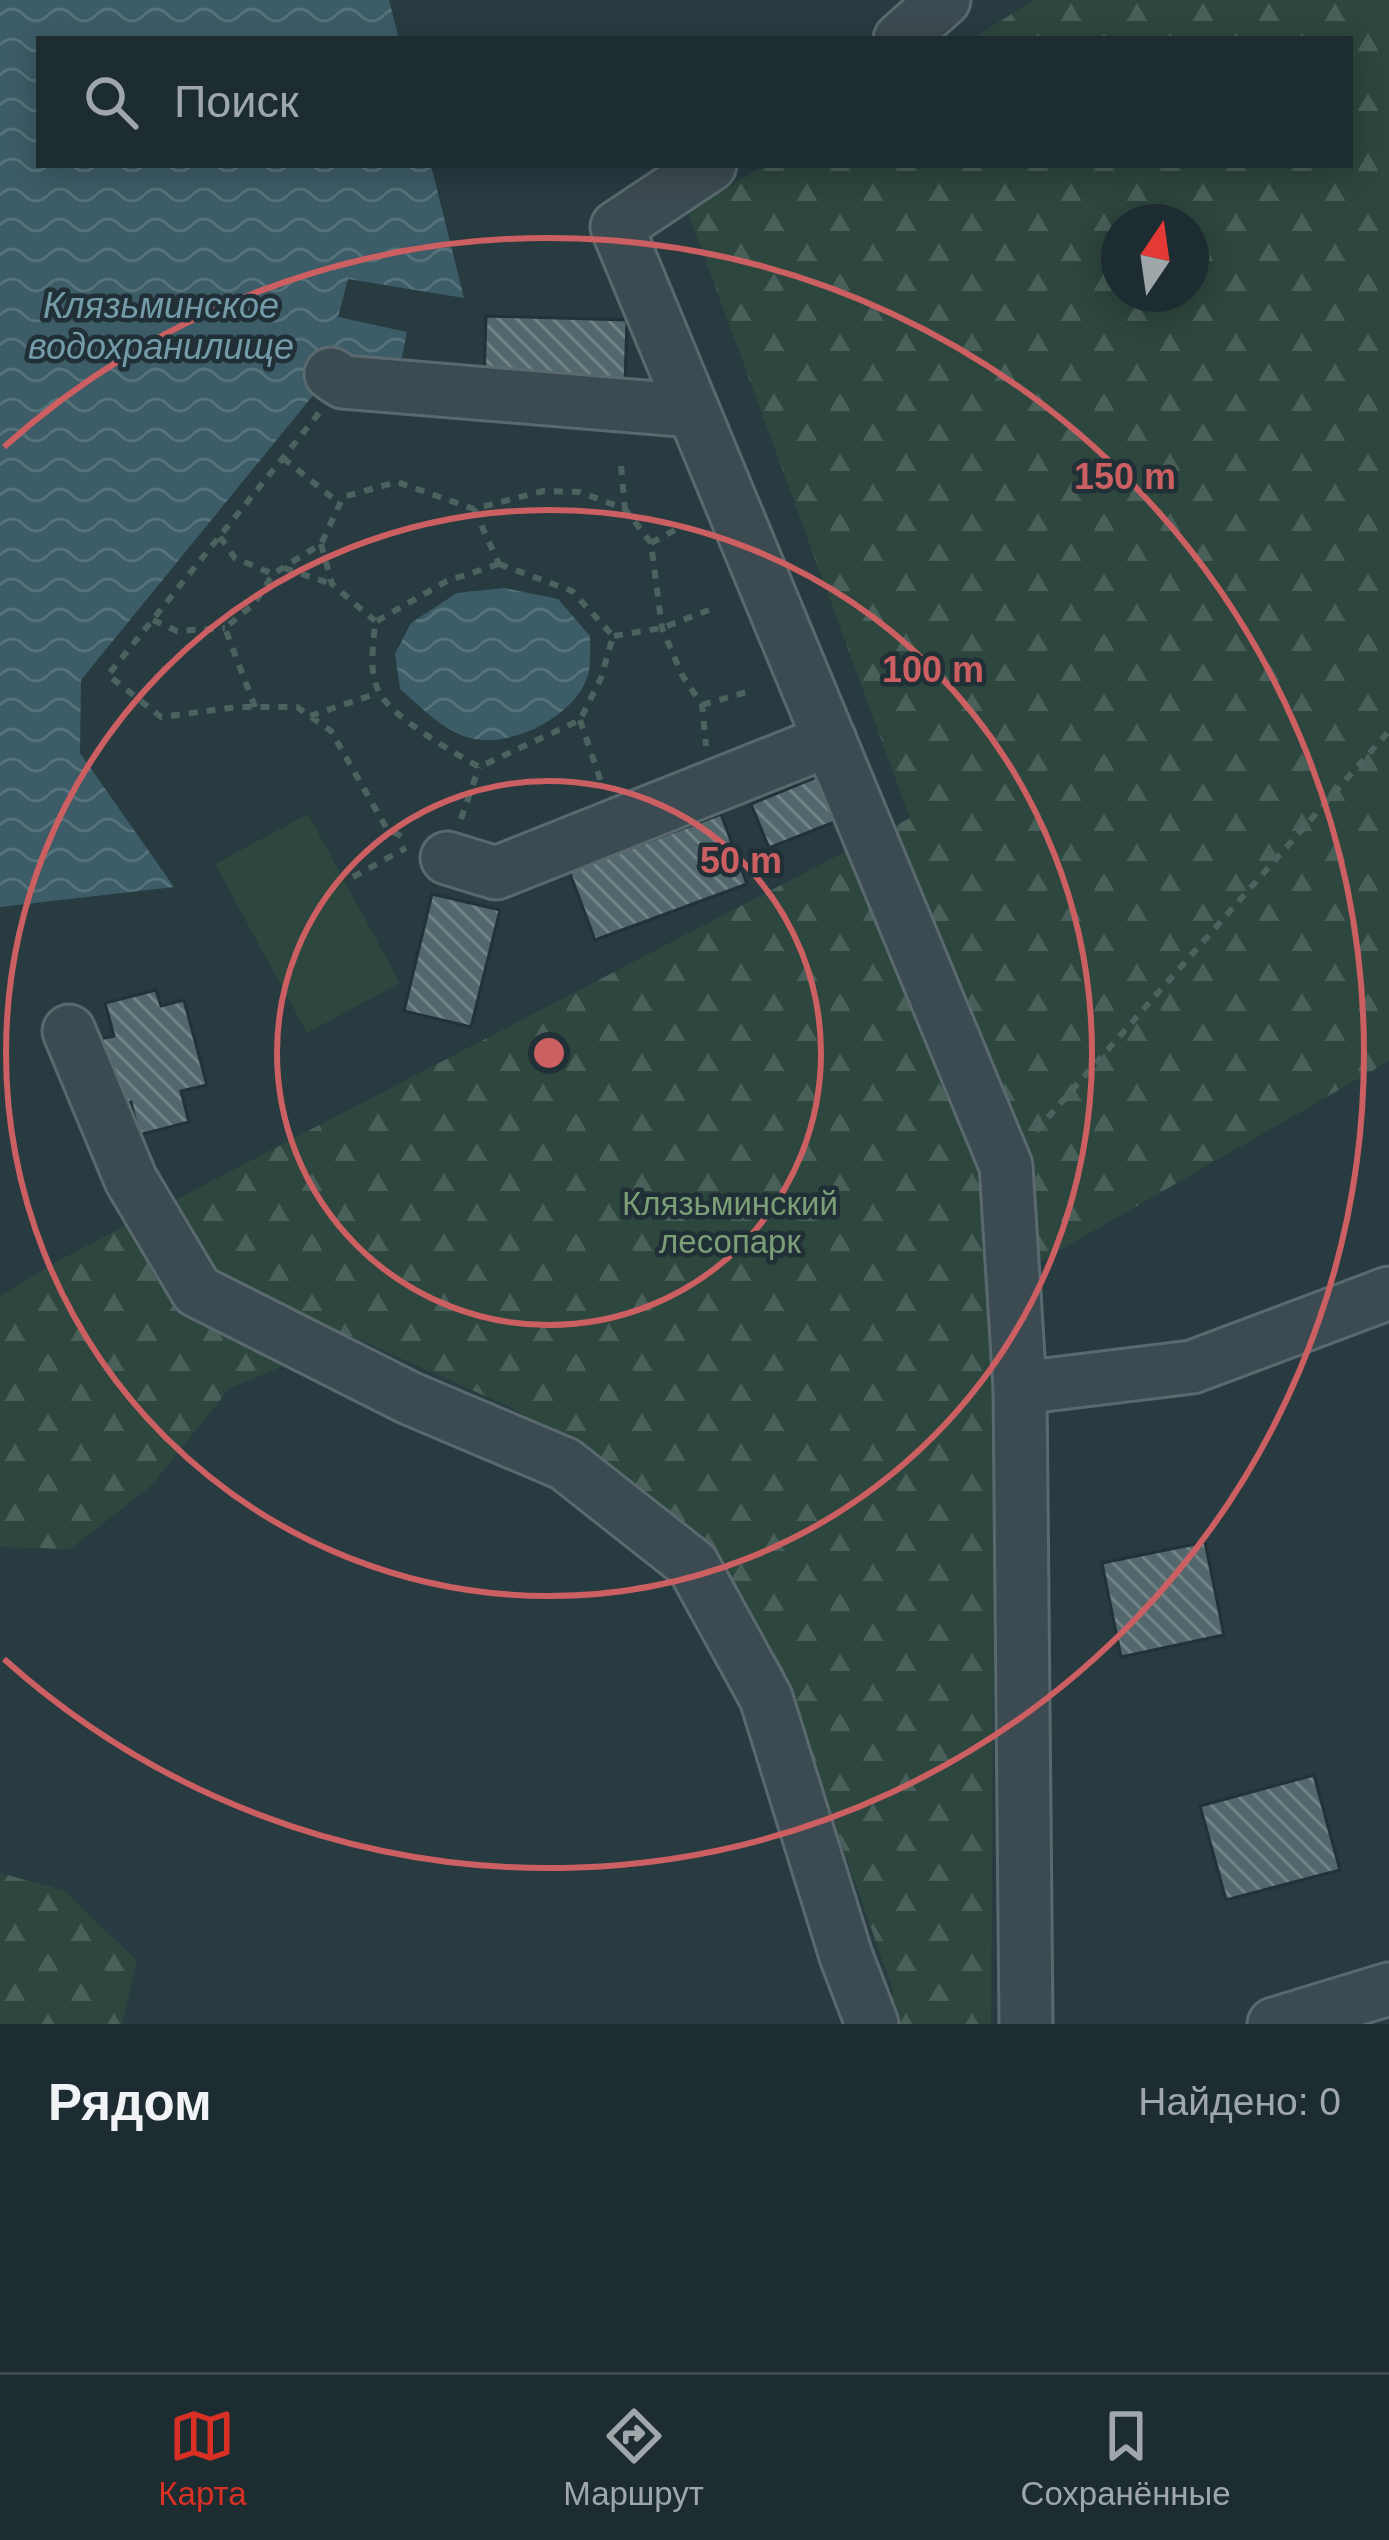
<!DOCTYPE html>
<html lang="ru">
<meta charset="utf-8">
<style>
body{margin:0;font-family:Arial,sans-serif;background:#2a383d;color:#f1f3f6}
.compass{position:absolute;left:1101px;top:204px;width:108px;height:108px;border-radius:50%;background:#1d2c31;box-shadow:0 6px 30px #0003;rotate:13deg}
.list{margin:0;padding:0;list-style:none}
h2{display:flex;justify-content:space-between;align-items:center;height:156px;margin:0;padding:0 48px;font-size:51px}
h2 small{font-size:39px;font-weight:400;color:#a0a7ab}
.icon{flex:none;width:66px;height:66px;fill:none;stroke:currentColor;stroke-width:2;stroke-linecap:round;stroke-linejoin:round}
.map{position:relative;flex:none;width:1389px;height:2024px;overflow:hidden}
.search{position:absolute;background:#1d2c31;box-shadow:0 6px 30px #0003;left:36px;right:36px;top:36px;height:132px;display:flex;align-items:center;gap:30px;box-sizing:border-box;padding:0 42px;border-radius:0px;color:#a0a7ab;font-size:45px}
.sheet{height:348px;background:#1d2c31}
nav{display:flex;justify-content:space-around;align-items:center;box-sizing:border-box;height:168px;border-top:3px solid #3b484d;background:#1d2c31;font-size:33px;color:#a0a7ab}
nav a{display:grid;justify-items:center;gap:6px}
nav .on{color:#d93025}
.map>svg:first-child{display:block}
</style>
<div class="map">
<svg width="1389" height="2024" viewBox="0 0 1389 2024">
<defs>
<pattern id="forest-firs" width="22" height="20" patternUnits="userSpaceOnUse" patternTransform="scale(3)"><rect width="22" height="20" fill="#2d463e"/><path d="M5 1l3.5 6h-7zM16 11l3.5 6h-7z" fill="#495f59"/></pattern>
<pattern id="water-waves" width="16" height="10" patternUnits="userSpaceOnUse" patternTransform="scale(3)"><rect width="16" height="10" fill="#3c5c67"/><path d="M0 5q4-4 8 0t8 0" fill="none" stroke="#56727b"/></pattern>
<pattern id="building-back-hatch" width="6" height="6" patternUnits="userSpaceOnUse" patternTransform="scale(3)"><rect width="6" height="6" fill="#53686d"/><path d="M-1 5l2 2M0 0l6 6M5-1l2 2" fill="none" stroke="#718387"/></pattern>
</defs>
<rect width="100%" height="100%" fill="#273b41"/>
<path fill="url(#forest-firs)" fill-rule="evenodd" d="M1035,0H1389V1061L996,1287L991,2024H889L893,1990L794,1710L677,1517L514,1409L351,1336L229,1389L151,1486L70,1549L0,1547V1296L58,1261L910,818L688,212L765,165H1350V39H971ZM1119,222H1191V294H1119Z
M0,1873L63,1890L137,1961L122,2024H0Z"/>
<path fill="#2d463e" d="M308,814L400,983L307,1033L215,864Z"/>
<path fill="url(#water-waves)" d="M0,0H389L399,39H39V165H431L464,298L348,279L338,317L407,332L401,362L341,361L81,680L80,753L174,887L0,907Z
M504,588L558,599L590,636C590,648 591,663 588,675C576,716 511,749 470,738C443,731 420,706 400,689L395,654L411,623L457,593Z"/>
<path fill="url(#building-back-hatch)" stroke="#223238" stroke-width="3" d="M486,316L627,320L625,384L484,380Z
M824,774L842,819L769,848L751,804Z
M721,814L747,884L595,940L569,871Z
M432,894L500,910L471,1027L404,1011Z
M156,990L161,1006L184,1000L207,1085L181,1091L189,1122L139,1135L131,1102L116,1106L99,1039L114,1036L105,1003Z
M1205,1542L1224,1635L1121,1657L1102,1563Z
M1314,1775L1340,1870L1226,1900L1200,1806Z"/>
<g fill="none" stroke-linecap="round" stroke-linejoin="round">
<g stroke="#59696e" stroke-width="57">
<path id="minor" d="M900,39L944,0
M710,165L617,227L1006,1166L1020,1388L1026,2024
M331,374L343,382L693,411
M447,858L496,873L830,740
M69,1031L131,1180L197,1291L409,1398L565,1464L693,1565L766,1698L846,1956L872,2024
M1020,1388L1192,1367L1389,1293
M1274,2024L1389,1989"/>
</g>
<path stroke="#4c625e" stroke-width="6" stroke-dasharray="9 9" stroke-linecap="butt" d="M319,413L108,675L161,717L237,707H297L331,731L387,829L407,839
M283,458L339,503
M621,466L625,509
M474,509L499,564
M220,537L235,558L273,574
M651,543L677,529
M321,544L332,584L375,621
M499,564L572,591L613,636L601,678L580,720L479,767C453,752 390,717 378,690C368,669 374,643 375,622L447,581Z
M284,568L332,584
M153,620L177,631L225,628
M614,636L662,628L714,608
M702,705L753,690
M255,707L225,628L254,604L273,574L321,544L343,497L397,482L474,509L543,491L580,492L625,509L651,543L662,628L682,675L702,705L706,746
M310,716L378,693
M580,720L602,785
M461,819L479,767
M353,877L406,848
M1036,1131L1389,731"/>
<use href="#minor" stroke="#3c4b51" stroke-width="51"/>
</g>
<g fill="none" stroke="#cc5f61" stroke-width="6">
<circle cx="549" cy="1053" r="272"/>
<circle cx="549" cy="1053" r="543"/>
<path d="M4 447A815 815 0 1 1 4 1659"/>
</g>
<g text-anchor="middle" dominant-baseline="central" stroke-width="9" stroke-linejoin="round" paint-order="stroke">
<g font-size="33" fill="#7c9f78" stroke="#203036">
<text x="730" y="1203">Клязьминский<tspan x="730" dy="38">лесопарк</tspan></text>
</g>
<g font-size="36" font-style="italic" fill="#739ba8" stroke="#203036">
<text x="161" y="305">Клязьминское<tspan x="161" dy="41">водохранилище</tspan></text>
</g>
</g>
<circle cx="549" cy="1053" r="18" fill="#cc5f61" stroke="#203036" stroke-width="6"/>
<g font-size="36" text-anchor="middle" font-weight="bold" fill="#cc5f61" stroke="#203036" stroke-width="9" stroke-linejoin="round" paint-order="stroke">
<text x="1125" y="489">150 m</text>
<text x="933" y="682">100 m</text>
<text x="741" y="873">50 m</text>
</g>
</svg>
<svg class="compass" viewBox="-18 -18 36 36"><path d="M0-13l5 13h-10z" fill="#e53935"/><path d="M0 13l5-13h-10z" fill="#a0a7ab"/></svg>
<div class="search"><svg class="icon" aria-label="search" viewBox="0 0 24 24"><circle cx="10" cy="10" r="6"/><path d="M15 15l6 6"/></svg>Поиск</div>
</div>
<section class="sheet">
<h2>Рядом<small>Найдено: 0</small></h2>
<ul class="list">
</ul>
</section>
<nav>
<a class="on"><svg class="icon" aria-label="map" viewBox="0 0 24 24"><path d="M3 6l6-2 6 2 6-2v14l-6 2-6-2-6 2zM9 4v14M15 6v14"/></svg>Карта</a>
<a><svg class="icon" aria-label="directions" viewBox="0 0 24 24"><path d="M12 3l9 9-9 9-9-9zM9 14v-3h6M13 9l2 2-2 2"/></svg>Маршрут</a>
<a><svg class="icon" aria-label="saved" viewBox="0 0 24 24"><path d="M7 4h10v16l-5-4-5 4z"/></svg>Сохранённые</a>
</nav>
